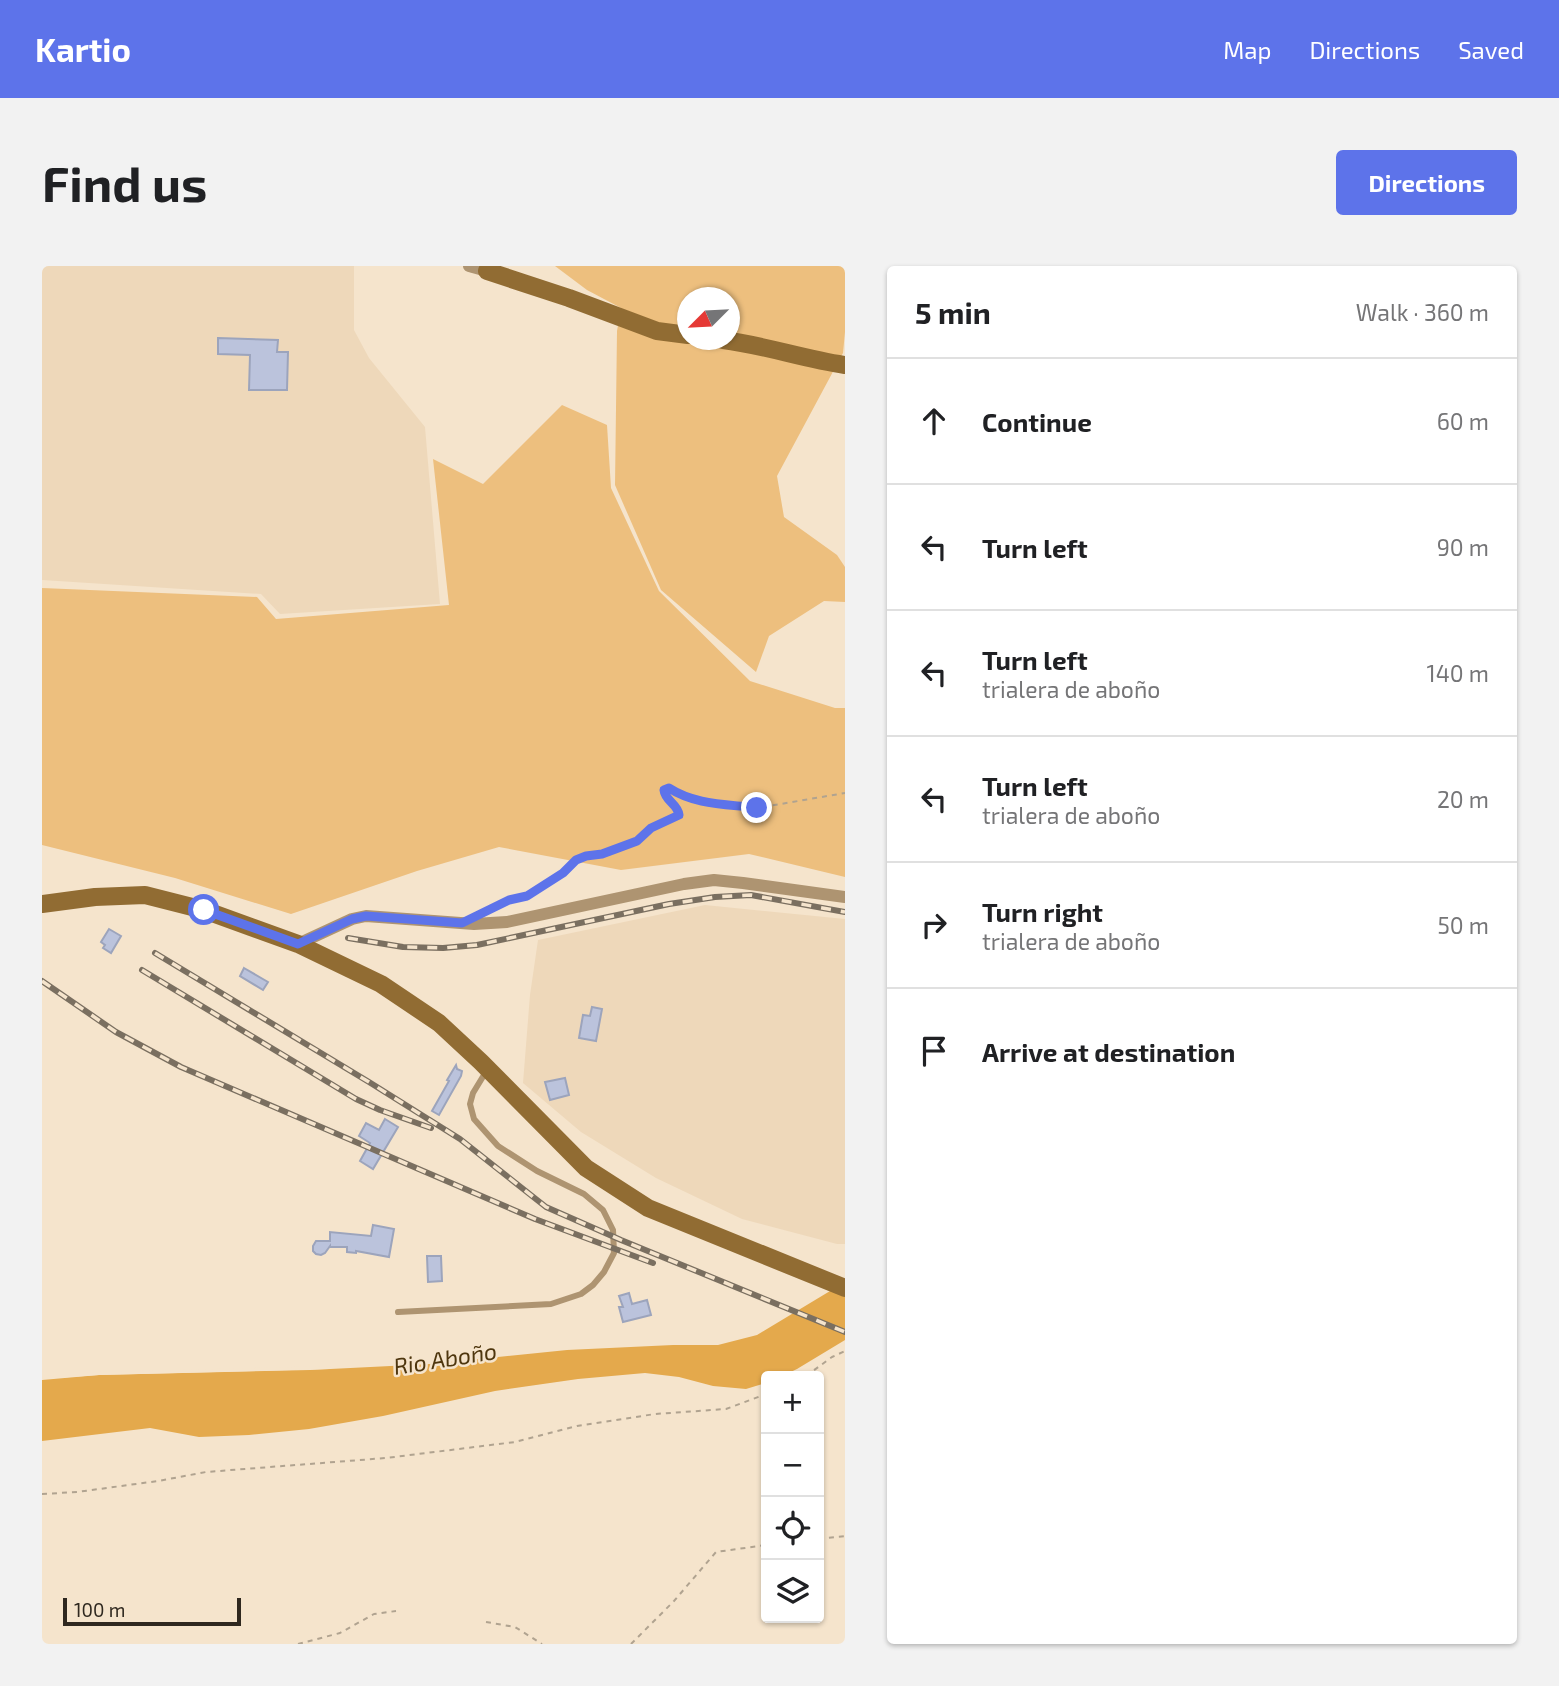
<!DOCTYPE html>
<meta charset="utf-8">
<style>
body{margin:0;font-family:"Exo 2",sans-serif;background:#f2f2f2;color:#202124}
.controls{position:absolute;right:21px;bottom:21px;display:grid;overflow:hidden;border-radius:7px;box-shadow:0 2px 5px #0004}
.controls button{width:63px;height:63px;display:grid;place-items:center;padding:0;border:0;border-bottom:2px solid #e0e0e0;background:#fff;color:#202124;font:35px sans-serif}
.compass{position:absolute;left:635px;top:21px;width:63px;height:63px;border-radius:50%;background:#fff;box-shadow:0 2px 5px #0004;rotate:246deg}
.scale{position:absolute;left:21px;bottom:18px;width:178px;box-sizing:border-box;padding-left:7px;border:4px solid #2f281f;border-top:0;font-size:19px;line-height:24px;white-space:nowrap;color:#2f281f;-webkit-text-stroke:5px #f5e4cc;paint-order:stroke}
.stop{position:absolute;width:21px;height:21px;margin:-16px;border:5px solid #5d73ea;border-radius:50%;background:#fff}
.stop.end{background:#5d73ea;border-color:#fff;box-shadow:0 2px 7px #0008}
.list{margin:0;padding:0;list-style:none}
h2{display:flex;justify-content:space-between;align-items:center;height:91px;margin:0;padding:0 28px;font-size:30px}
h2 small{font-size:23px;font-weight:400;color:#757577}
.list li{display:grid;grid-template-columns:46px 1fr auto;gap:21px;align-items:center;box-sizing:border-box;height:126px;padding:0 28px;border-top:2px solid #e0e0e0}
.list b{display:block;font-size:26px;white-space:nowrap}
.list p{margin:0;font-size:23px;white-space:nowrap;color:#757577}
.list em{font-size:23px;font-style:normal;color:#757577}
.icon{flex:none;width:38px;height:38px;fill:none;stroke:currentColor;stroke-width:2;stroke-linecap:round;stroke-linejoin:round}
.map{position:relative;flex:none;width:803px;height:1378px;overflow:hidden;border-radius:7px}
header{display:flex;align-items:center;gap:42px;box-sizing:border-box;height:98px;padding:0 35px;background:#5d73ea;color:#fff}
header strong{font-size:33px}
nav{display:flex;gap:38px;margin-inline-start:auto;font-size:24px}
.intro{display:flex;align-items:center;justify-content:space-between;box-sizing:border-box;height:168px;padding:0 42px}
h1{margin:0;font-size:49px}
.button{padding:18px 32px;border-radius:7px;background:#5d73ea;color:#fff;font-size:24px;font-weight:700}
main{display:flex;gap:42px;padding:0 42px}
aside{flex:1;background:#fff;border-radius:7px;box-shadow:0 2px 5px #0004}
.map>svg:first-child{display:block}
</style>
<header>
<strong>Kartio</strong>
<nav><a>Map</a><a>Directions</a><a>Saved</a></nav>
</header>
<div class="intro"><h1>Find us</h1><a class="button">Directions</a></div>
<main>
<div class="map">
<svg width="803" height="1378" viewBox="0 0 803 1378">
<rect width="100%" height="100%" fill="#f5e4cc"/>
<path fill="#eed8ba" d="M0,0H312V64L327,92L383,161L398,338L238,348L219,328L0,314Z
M663,639L803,653V978H795L700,953L614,912L539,866L481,817L488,729L496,674Z"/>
<path fill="#edbf7e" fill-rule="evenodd" d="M513,0H803V66L801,87L735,210L742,251L795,289L803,301V336L782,335L727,370L714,406L619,324L573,219L575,65L579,42L545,24ZM646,32H688V74H646Z
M520,139L565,159L569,222L617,325L708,415L793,442H803V611L707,588L579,604L457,581L375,605L249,648L133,612L0,579V322L215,331L234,353L407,339L391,193L441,218Z"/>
<path fill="#e4a94c" d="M803,1016V1074L755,1103L740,1110H724V1117L704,1123L671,1120L637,1111L603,1107L536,1113L453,1125L341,1150L267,1163L207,1169L157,1171L108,1162L0,1175V1114L57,1109L268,1104L389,1098L525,1084L631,1079H676L715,1069Z"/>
<path fill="#f5e4cc" d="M290,1100L287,1103L57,1109L0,1113V1110L57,1106Z"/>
<path fill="#bbc3dc" stroke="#9ca4bc" stroke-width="2" d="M176,72L236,74L235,86H246L245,124H207L208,89L176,88Z
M67,663L79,670L69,687L61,682L63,679L59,676Z
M202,702L226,716L221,724L198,710Z
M550,741L560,743L554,775L537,772L541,749L548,750Z
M414,799L415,803L420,805L419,810L397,849L390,845L407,815L405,814Z
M523,812L527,829L508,834L503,816Z
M343,853L356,861L331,903L318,895L328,877L317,870L324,857L337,864Z
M331,959L352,963L347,991L314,985V987L305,986V981H288V980L283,987L279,989L274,988L271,985V980L274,975H288V966L329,970Z
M385,990H399L400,1015L386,1016Z
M587,1027L590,1038L605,1034L609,1049L581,1056L577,1041H581L577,1030Z"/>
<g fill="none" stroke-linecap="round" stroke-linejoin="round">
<path stroke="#b0a390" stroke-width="2" stroke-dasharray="5 5" stroke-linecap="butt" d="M447,645L467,634L485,630L493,625L521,607L534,594L544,590L560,588L595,575L609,562L637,549V544L623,530L622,524L627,522L638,528L670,538L715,542L803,527
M764,1110L790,1091L803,1085
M0,1228L35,1226L116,1215L164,1206L344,1192L473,1176L535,1160L613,1148L684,1143L724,1128
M777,1273L803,1270
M444,1356L473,1361L500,1378
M256,1378L298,1367L332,1348L354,1345
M589,1378L632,1335L674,1286L724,1279"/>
<path stroke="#ae9471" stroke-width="6" d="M356,1046L509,1038L539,1028L551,1019L562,1006L572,987L571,964L561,944L542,928L495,905L456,880L432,853L428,838L431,827L445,804"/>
<path stroke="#ae9471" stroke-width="12" d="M427,0L445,5L449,2
M256,678L310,653L324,650L432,658L465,656L642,618L672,614L701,617L803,631"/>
<path stroke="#916c33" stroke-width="18" d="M445,5L527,32L615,65L646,69
M681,74C722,79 762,93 803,99
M0,638L53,631L103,629L162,644L256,678L339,718L397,757L439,796L544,902L606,942L803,1022"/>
<g stroke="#7a6f60" stroke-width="6">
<path id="rail" d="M306,672L361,681L401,682L435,679L627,638L673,631L709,629L803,646
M113,687L327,816L418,873L504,941L579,974L803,1066
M100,704L314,833L338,844L389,862
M0,715L74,766L139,801L493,953L611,997"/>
</g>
<use href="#rail" stroke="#f5e4cc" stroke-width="3.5" stroke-dasharray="10" stroke-linecap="butt"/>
</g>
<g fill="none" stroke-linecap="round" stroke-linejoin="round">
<path stroke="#5d73ea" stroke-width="9" d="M162,644L256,678L310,653L324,650L420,657L467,634L485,630L521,607L534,594L544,590L560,588L595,575L609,562L637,549C636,538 623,535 622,524L627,522C653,539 685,538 715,542"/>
</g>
<g text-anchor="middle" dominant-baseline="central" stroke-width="5" stroke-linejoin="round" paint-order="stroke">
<g font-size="23" font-style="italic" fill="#4e360e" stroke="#f5e4cc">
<text transform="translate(403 1092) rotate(-9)">Rio Aboño</text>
</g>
</g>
</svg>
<div class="controls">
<button>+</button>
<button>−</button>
<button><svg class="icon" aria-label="locate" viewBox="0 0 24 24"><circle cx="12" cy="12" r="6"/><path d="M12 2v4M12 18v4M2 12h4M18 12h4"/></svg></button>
<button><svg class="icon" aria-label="layers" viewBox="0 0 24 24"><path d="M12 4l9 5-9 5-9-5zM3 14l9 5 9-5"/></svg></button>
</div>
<svg class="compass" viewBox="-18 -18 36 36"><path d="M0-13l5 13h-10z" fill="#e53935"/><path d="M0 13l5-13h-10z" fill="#757577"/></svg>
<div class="scale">100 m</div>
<div class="stop" style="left:162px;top:644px"></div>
<div class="stop end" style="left:715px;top:542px"></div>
</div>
<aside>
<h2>5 min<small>Walk · 360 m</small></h2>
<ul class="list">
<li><svg class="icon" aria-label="ahead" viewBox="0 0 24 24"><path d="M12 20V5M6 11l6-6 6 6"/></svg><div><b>Continue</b></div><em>60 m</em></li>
<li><svg class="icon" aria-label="left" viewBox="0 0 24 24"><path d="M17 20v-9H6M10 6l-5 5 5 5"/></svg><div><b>Turn left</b></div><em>90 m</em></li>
<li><svg class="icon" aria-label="left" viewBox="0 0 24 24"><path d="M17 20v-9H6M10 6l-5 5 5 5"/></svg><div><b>Turn left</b><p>trialera de aboño</p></div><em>140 m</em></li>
<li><svg class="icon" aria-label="left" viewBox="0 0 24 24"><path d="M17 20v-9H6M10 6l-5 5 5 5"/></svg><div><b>Turn left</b><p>trialera de aboño</p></div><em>20 m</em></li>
<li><svg class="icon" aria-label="right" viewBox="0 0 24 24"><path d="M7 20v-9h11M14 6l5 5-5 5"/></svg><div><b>Turn right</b><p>trialera de aboño</p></div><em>50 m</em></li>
<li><svg class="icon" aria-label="arrive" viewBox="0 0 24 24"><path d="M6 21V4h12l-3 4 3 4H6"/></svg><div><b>Arrive at destination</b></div></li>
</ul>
</aside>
</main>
